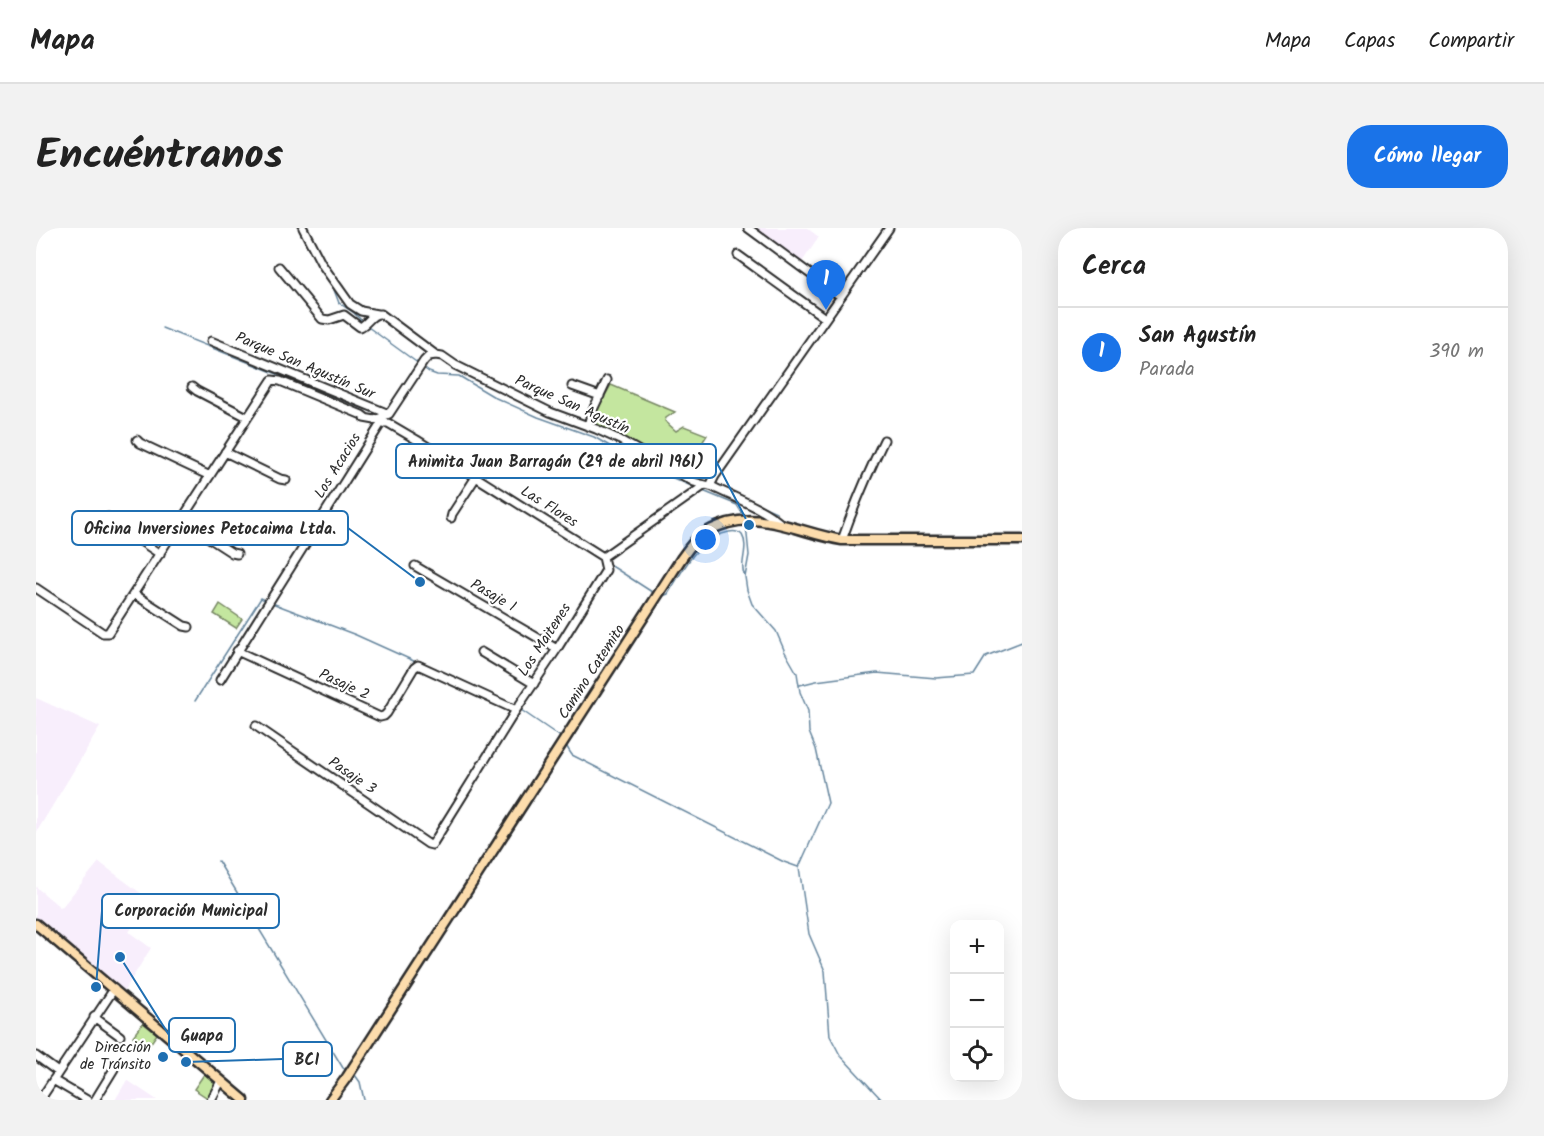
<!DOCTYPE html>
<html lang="es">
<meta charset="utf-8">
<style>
body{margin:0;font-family:Kalam,sans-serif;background:#f2f2f2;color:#222}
.controls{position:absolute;right:18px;bottom:18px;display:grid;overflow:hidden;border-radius:12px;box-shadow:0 6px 24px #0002}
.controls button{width:54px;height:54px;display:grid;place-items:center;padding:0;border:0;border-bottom:2px solid #e0e0e0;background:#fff;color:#222;font:30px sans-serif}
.you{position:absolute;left:670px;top:312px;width:21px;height:21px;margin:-15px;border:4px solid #fff;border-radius:50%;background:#1a73e8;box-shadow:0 0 0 9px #1a73e833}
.badge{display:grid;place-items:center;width:39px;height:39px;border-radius:50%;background:#1a73e8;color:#fff;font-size:20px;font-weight:700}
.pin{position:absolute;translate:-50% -50px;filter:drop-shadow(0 2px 3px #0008)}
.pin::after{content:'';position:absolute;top:32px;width:21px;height:18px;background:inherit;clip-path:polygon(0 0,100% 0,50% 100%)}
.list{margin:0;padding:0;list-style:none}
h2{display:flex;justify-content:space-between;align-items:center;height:78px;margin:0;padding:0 24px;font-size:26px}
h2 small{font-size:20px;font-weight:400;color:#767676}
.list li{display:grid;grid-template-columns:39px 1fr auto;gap:18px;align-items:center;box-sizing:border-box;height:90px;padding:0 24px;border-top:2px solid #e0e0e0}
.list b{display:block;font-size:22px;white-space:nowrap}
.list p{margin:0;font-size:20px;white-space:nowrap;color:#767676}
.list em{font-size:20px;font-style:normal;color:#767676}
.icon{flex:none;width:33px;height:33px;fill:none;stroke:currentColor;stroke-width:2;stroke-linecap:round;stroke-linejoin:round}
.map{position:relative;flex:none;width:986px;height:872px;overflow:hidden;border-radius:24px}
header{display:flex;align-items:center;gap:36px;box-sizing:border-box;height:84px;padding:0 30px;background:#fff;border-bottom:2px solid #e0e0e0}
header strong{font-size:28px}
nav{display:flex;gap:33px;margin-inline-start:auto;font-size:21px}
.intro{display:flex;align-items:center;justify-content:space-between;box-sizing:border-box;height:144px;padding:0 36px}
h1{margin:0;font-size:42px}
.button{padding:15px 27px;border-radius:24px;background:#1a73e8;color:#fff;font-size:21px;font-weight:700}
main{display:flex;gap:36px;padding:0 36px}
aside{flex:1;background:#fff;border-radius:24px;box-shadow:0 6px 24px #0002}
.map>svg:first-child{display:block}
</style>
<header>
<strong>Mapa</strong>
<nav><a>Mapa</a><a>Capas</a><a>Compartir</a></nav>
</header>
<div class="intro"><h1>Encuéntranos</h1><a class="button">Cómo llegar</a></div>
<main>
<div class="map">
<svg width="986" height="872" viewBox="0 0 986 872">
<rect width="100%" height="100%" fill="#fff"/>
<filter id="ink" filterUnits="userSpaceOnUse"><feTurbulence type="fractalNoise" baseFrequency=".0167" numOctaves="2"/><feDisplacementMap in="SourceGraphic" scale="12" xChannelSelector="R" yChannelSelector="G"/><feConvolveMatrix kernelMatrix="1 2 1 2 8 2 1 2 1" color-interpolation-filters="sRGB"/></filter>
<g filter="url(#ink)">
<path fill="#f8eefc" d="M705,0H771L783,9L762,40Z
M0,470L64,499L0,605Z
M63,634L114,672L93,704L115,720L88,763L0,689V659L25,680Z
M91,852L121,872H79Z"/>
<path fill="#c4e69f" stroke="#788865" stroke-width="1.5" d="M575,157L639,184L630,190L629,193L640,203L648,198L671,207L648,244L573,203L559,197L556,191Z
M184,376L206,391L200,400L178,386Z
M107,795L121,806L112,819L97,808Z
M169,845L181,856L173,871L158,861Z"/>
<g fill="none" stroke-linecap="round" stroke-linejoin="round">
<path stroke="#66869e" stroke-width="1.5" d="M295,54L303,75L318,85L327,94
M332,99L383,136
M126,100L344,187
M386,139L393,144L401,147L423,148L460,170L502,189L558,209L605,236L660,260
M667,263L701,277L708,288
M700,266L740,284
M710,297L713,327L709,349L711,362L716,376L740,403L749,424L761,445L764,464L772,483L773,504L780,521L792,575L763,639L773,706L789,743L794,808L804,827L846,872
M571,335L616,364
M627,368L632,366C648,341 661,310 693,304C698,303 702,303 706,307C714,320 702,336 709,348
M236,375L320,407L380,434
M764,457L780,453L841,445L900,450L938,447L950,428L986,414
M159,473L225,370L229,372
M485,482L526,510
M530,516L532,521L536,527L748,634L762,639
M182,633L307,840L310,842
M319,847L324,854L328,872"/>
<g stroke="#2b2b2b" stroke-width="11">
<path id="minor" d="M267,0L285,35L314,76L325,83L341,86
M712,0L804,68
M702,27L789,90
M243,39L286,91L293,92L308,87L324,99C332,96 335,85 345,86L400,127L406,128L419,137L514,184L560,201L584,212L658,254C664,256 671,257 677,259C699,270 725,279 744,295
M175,113L353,186
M536,158L564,168
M156,159L161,163L211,189
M328,190L339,192L353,186L388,133L393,128L400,127
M552,198L555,186L571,152
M101,212L104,215L174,248
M189,224L244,251L250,252
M674,258L679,248L853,0
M72,289L74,293L124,326
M415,290L416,286L440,249
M145,292L196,325L201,326
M806,312C818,278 832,245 848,212
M567,329L669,257
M379,338L521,421
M0,360L67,405H72L236,152L244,153L326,187L330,190
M98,366L148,398L153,399
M201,423L344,489L348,488L351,485L378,440L382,437L480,482
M445,424L498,456
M184,452L344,197L347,195H352L381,212L567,329
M220,498L392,616L396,617L480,482L521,421L570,342L567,329
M58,789L84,808
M0,828L22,844
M17,852L51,872
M4,872L78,761
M59,872L78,841
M175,872L185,853"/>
</g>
<g stroke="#2b2b2b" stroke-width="13">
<path id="major" d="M0,696L208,872
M294,872L311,849L645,331C651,323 656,315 663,309C672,302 682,298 692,295C732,285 768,306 806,312H986"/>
</g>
<use href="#minor" stroke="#fff" stroke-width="7"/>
<use href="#major" stroke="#fcdcac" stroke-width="8"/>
</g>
</g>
<circle fill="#1f6fb2" stroke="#fff" stroke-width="2" cx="127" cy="829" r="6"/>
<g text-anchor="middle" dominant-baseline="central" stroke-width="4.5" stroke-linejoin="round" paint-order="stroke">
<g font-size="15" fill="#2b2b2b" stroke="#fff">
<text transform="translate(269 138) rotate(23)">Parque San Agustín Sur</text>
<text transform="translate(536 177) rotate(24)">Parque San Agustín</text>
<text transform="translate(302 238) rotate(-58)">Los Acacios</text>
<text transform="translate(513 279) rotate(32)">Las Flores</text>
<text transform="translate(457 368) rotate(30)">Pasaje 1</text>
<text transform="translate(509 412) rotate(-57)">Los Maitenes</text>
<text transform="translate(556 444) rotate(-57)">Camino Catemito</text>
<text transform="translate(308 457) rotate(25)">Pasaje 2</text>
<text transform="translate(316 548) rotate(34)">Pasaje 3</text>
</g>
<g font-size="15" fill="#2b2b2b" stroke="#fff" text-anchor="end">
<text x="115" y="820">Dirección<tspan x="115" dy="17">de Tránsito</tspan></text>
</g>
</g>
<path fill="none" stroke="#1f6fb2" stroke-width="2" d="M713 297L680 233M384 354L312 300M60 759L66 683M84 729L133 807M150 834L247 831"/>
<g fill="#1f6fb2" stroke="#fff" stroke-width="2">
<circle cx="713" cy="297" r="6"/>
<circle cx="384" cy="354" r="6"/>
<circle cx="60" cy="759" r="6"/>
<circle cx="84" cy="729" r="6"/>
<circle cx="150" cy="834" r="6"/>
</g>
<g fill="#fff" stroke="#1f6fb2" stroke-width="2">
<rect x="360" y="216" width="320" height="34" rx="6"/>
<rect x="36" y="283" width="276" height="34" rx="6"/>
<rect x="66" y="666" width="177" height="34" rx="6"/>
<rect x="133" y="790" width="66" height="34" rx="6"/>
<rect x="247" y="814" width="49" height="34" rx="6"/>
</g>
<g font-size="16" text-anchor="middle" font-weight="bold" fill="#2b2b2b">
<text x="520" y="239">Animita Juan Barragán (29 de abril 1961)</text>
<text x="174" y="306">Oficina Inversiones Petocaima Ltda.</text>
<text x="155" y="688">Corporación Municipal</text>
<text x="166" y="813">Guapa</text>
<text x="271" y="837">BCI</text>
</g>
</svg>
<div class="controls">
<button>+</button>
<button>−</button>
<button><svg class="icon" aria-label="locate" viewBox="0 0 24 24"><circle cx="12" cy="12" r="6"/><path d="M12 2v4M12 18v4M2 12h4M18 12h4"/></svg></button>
</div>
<div class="you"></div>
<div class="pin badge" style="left:790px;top:82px">1</div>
</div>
<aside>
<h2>Cerca<small></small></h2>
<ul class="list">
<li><span class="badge">1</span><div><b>San Agustín</b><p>Parada</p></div><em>390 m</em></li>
</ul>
</aside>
</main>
